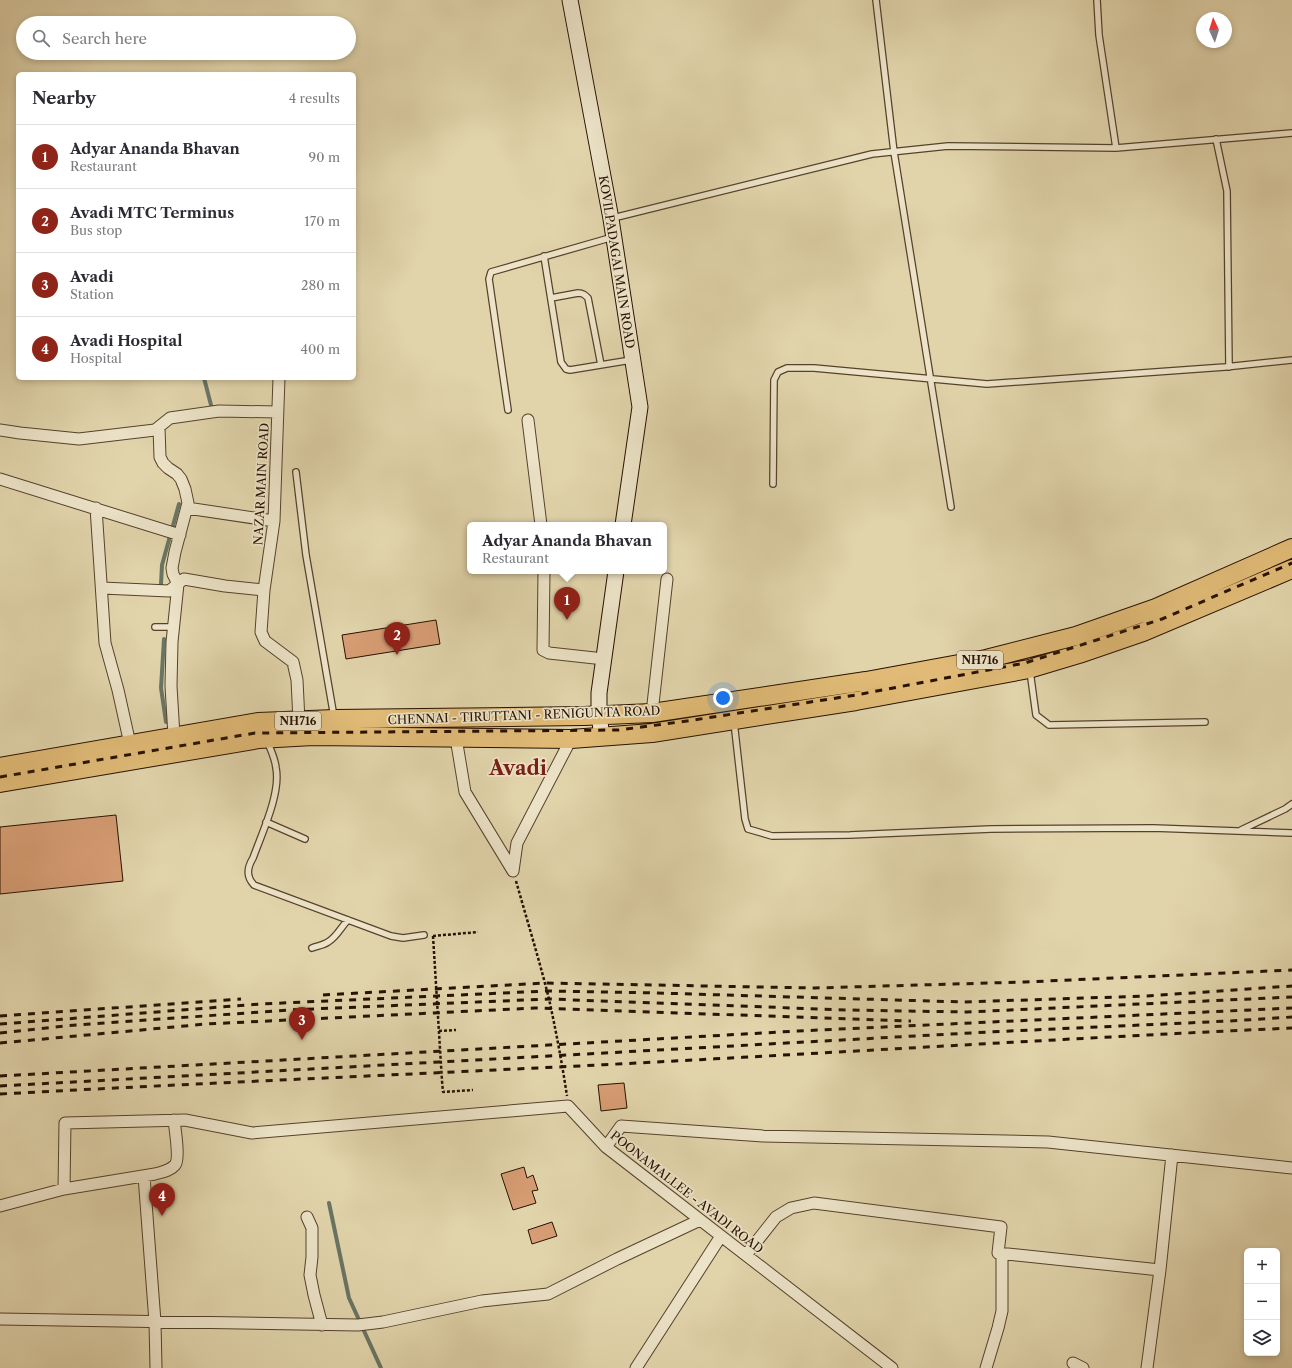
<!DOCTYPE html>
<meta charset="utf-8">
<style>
body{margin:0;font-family:"Libre Caslon Text",serif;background:#f2f2f3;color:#2b2b33}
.controls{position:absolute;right:12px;bottom:12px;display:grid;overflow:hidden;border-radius:6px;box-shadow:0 2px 6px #0003}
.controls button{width:36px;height:36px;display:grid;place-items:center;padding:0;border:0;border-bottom:1px solid #e1e1e2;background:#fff;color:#2b2b33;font:20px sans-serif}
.compass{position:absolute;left:1196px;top:12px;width:36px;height:36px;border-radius:50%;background:#fff;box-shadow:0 2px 6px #0003;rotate:356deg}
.you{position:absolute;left:723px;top:698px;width:14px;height:14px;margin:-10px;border:3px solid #fff;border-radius:50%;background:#1a73e8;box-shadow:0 0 0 6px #1a73e833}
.badge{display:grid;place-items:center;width:26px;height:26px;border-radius:50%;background:#8f2418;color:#fff;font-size:13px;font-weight:700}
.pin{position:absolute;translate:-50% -33px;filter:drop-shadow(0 1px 2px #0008)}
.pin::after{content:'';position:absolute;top:21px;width:14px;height:12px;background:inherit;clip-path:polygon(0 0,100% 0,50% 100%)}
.popup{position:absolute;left:467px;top:522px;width:200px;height:52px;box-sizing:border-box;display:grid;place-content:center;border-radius:6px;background:#fff;filter:drop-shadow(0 1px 3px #0005);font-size:13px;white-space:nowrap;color:#7c7c81}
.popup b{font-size:15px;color:#2b2b33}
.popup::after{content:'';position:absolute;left:50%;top:100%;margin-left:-8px;border:8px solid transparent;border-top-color:#fff}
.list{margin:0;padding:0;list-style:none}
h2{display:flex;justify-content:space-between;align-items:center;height:52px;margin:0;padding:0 16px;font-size:17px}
h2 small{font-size:13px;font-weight:400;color:#7c7c81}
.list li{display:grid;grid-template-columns:26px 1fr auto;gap:12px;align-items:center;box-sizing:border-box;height:64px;padding:0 16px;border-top:1px solid #e1e1e2}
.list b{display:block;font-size:15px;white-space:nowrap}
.list p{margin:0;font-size:13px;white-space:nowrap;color:#7c7c81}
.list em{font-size:13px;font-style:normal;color:#7c7c81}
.icon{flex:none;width:22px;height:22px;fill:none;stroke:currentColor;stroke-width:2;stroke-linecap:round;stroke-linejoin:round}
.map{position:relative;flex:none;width:1292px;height:1368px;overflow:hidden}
.search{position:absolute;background:#fff;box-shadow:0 2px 6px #0003;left:16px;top:16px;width:340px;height:44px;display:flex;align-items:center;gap:10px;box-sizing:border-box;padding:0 14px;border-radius:22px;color:#7c7c81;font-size:15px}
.panel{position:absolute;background:#fff;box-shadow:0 2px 6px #0003;left:16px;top:72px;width:340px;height:308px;border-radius:6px}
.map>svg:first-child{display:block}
</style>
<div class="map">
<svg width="1292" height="1368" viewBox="0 0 1292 1368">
<rect width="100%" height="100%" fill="#e1d4ab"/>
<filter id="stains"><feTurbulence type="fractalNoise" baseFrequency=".005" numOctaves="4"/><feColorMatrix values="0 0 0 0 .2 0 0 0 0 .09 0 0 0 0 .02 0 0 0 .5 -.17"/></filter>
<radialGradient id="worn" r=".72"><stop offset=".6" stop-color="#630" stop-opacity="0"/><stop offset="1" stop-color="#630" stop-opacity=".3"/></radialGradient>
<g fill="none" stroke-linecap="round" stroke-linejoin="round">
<path stroke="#697564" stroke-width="4" d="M204,378L211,405
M161,584L162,565L179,504
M164,639L161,688L166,722
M329,1203L349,1298L381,1368"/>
</g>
<path fill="#d79d74" stroke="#281100" d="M436,620L440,644L346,659L342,635Z
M116,815L123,881L0,894V827Z
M624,1083L627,1108L601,1111L598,1085Z
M524,1167L527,1178L533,1175L538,1190L532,1191L536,1203L513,1210L501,1174Z
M552,1222L557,1236L532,1244L528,1230Z"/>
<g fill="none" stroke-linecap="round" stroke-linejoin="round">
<g stroke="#56422b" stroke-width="8">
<path id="service" d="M876,0L894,152L951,507
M1097,0L1099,35L1116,148L1292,133
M1216,139L1227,191L1229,367
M613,218L872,154L948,146L1116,148
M544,256L561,362L566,369L570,370L631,360
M551,298L578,293C583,293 585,295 588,298L601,365
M508,410L489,279L491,272L613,237
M296,472L306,555L334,717
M773,484L774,380L778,372L787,368H814L987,384L1225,367L1292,360
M155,627H174
M1030,671L1036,715L1049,725L1205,722
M734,722L745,819L748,829L772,836L850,835L991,829L1153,828L1292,833
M267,741C271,750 275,758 276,768C281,793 262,833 253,858C247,868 246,876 254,885L391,936L403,938L424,935
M266,822L305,839
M1241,830L1285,809L1292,804
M312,948C317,946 324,945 328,942C337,937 341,927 348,920"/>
</g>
<g stroke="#56422b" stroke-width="13">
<path id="minor" d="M528,420L541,525
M159,427L160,457L163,463L168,468L177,474L181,479L185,489L188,503L175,552L172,568L173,574L178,584L172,642L171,686L174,736
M0,430L20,433L79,439L155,430L170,418L219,411L277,412
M0,479L180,535
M96,508L105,643L118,690L130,744
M187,508L274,521
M544,571L543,650L549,653L604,659
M102,588L169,591L184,579L225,586L264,590L274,521L279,378
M264,590L261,632L265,641L293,662L297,680L299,721
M652,713L667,579
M456,738L465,792L513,871
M513,871L517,843L571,739
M606,1147L621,1126L763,1136L1048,1142L1292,1168
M144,1176L155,1322L156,1368
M64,1189L155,1174C162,1172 170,1171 175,1165C180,1159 175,1129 174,1120
M0,1206L64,1189L65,1123L185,1120L252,1133L568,1106L606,1147L892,1368
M307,1217L312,1228V1257L310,1275L314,1295L322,1325
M746,1255L776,1217L791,1208L814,1203L1001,1227L998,1253L1160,1270
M0,1319L358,1325L383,1322L482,1301L548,1294L617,1259L700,1220
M1073,1363L1083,1368
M636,1368L721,1236
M986,1368L998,1328L1002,1311V1254
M1147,1368L1160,1270L1172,1155"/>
</g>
<g stroke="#281100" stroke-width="17">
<path id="secondary" d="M570,0L611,219L640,407L623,525
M602,737L599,715V693L616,571"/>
</g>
<g stroke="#281100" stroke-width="20">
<path id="trunk" d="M0,767L258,722L335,719L584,716L652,713L866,681L986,659L1076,636L1156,608L1292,548
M0,783L259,739L313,736L571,739L652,733L856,701L1029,669L1079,654L1143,632L1292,569"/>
</g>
<path stroke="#281100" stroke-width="2.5" stroke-dasharray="3 2" stroke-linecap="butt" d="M516,881C527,920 539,959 549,999C556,1031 562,1063 567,1096
M433,936L478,932
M439,1031L456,1030
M442,1081L443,1092L473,1090"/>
<use href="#service" stroke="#ece3c8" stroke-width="5.5"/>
<use href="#minor" stroke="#ece3c8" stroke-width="11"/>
<use href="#secondary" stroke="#ece3c8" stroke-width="15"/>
<use href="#trunk" stroke="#e0ba76" stroke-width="18"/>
<path stroke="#281100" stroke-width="3" stroke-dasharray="7 7" stroke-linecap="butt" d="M0,777L255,733L619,730L687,721L856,695L1025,663L1162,619L1292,563
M323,995L545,983L815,988L1025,982L1292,970
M0,1016L241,999
M0,1024L260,1004L547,991L657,993L964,1002L1147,996L1292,986
M0,1033L64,1026L288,1010L549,999L847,1010L967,1012L1292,997
M0,1043L206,1024L535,1008L911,1021
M0,1076L798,1031L1292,1008
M0,1086L988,1032L1230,1021L1292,1017
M0,1094C186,1084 372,1076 558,1067C803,1055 1047,1039 1292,1028"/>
<path stroke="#281100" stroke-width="2.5" stroke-dasharray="3 2" stroke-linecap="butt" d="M433,936L442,1081"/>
</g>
<g text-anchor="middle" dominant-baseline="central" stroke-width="3.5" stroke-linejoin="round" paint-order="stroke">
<g fill="#ece3c8" stroke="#63503c" stroke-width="1">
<rect x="957" y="651" width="46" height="18" rx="3"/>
<rect x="275" y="712" width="46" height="18" rx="3"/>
</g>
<g font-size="11" font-weight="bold" fill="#281100">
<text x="980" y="660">NH716</text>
<text x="298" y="721">NH716</text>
</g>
<g font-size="12" fill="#281100" stroke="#ece3c8">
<text transform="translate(617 262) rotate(81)">KOVILPADAGAI MAIN ROAD</text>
<text transform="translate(261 484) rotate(-87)">NAZAR MAIN ROAD</text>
<text transform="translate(524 715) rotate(-2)">CHENNAI - TIRUTTANI - RENIGUNTA ROAD</text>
<text transform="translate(687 1192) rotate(38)">POONAMALLEE - AVADI ROAD</text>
</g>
<g font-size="20" font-weight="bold" fill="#7a1f14" stroke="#ece3c8">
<text x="518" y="768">Avadi</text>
</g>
</g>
<rect width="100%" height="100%" filter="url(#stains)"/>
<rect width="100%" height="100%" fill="url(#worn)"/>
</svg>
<div class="controls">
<button>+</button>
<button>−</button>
<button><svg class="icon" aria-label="layers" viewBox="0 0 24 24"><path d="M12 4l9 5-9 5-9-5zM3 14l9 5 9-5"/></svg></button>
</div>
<svg class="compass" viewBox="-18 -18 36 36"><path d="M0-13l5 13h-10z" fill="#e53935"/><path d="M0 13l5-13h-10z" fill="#7c7c81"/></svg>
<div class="you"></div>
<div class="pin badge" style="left:567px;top:620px">1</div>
<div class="popup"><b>Adyar Ananda Bhavan</b>Restaurant</div>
<div class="pin badge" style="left:397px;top:655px">2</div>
<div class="pin badge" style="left:302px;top:1040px">3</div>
<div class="pin badge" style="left:162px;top:1216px">4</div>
<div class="search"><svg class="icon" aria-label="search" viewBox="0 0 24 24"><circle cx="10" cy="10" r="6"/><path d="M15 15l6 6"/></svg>Search here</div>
<section class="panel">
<h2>Nearby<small>4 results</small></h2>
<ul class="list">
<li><span class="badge">1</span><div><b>Adyar Ananda Bhavan</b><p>Restaurant</p></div><em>90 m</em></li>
<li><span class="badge">2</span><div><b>Avadi MTC Terminus</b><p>Bus stop</p></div><em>170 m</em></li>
<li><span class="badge">3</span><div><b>Avadi</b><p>Station</p></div><em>280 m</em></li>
<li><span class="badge">4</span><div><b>Avadi Hospital</b><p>Hospital</p></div><em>400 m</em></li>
</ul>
</section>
</div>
